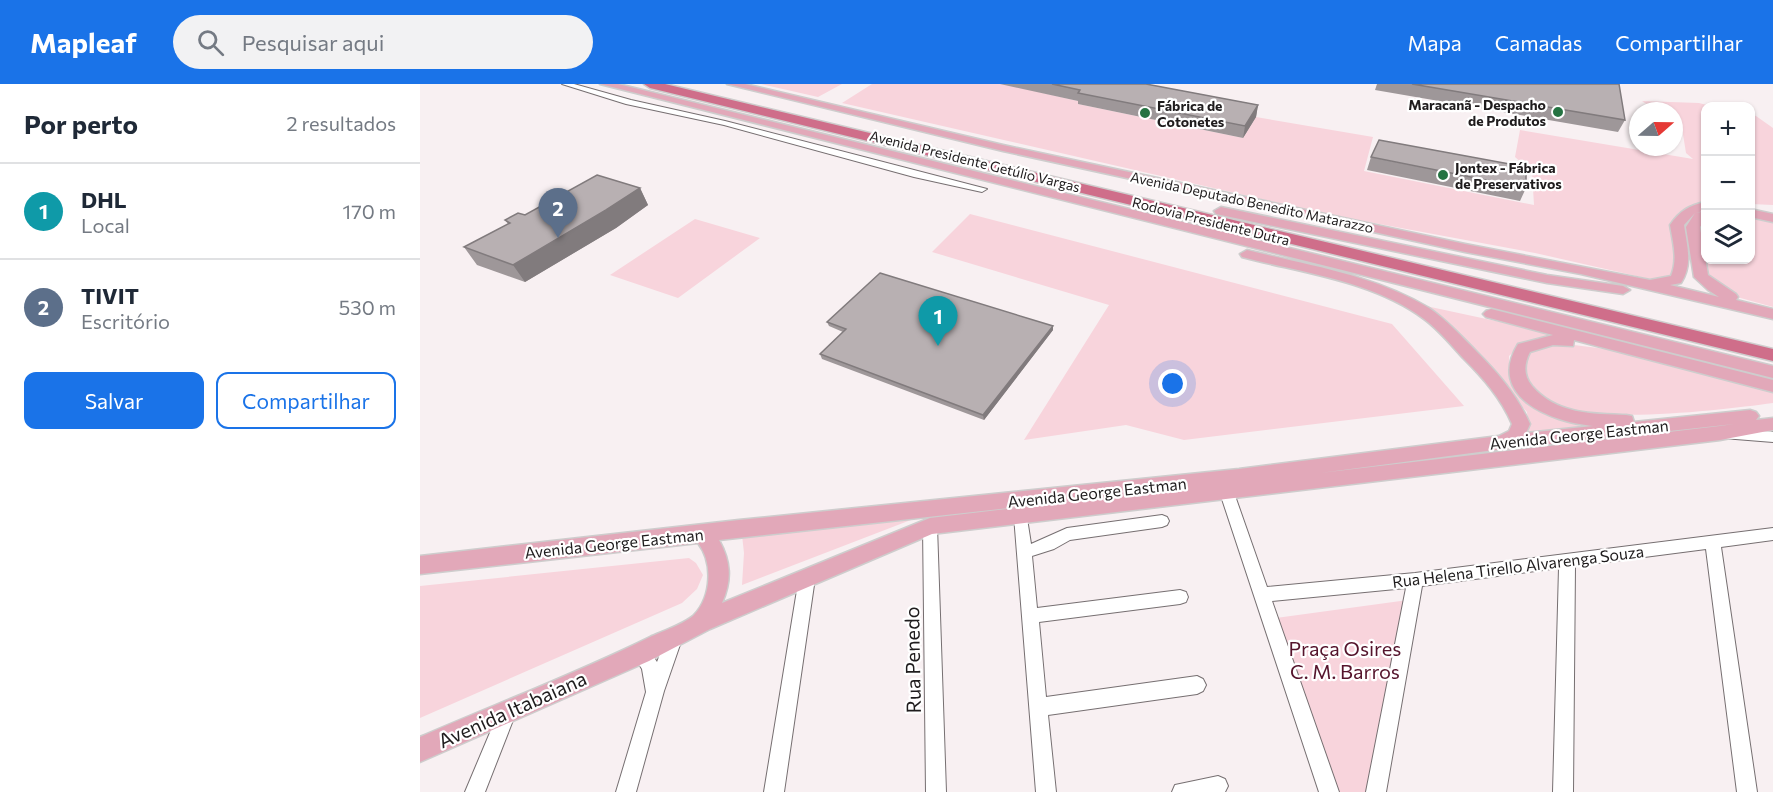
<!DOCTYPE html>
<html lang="pt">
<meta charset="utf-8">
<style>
body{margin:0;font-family:Commissioner,sans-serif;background:#f2f2f3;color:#1f2937}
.controls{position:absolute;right:18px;top:18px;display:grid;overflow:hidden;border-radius:12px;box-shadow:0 2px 4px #0004}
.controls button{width:54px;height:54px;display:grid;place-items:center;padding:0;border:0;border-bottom:2px solid #e0e1e3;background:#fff;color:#1f2937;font:30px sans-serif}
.compass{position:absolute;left:1209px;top:18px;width:54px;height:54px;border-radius:50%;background:#fff;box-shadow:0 2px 4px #0004;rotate:70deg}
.you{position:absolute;left:753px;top:300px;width:21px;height:21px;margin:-15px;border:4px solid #fff;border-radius:50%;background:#1a73e8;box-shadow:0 0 0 9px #1a73e833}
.badge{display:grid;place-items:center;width:39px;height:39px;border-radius:50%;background:#1a73e8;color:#fff;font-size:20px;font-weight:700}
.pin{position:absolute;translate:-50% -50px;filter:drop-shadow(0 2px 3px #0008)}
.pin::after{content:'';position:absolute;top:32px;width:21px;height:18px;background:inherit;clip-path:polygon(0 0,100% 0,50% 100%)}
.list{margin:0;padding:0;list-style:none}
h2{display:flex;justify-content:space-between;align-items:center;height:78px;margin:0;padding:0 24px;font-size:26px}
h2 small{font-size:20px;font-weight:400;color:#747a83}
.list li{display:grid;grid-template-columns:39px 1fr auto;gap:18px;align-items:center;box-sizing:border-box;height:96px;padding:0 24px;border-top:2px solid #e0e1e3}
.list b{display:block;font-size:22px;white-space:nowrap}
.list p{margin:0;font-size:20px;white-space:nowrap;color:#747a83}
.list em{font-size:20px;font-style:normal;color:#747a83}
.actions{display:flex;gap:12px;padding:18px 24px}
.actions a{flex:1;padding:14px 0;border:2px solid #1a73e8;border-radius:12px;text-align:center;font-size:21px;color:#1a73e8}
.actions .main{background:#1a73e8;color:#fff}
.icon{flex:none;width:33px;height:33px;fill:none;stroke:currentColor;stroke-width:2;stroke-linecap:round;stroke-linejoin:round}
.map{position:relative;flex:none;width:1353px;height:708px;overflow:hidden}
header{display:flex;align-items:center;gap:36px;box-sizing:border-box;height:84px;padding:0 30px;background:#1a73e8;color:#fff}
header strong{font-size:28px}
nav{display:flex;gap:33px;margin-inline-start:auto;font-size:21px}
.search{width:420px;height:54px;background:#f2f2f3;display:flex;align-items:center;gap:15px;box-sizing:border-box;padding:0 21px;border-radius:33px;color:#747a83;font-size:22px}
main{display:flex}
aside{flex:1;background:#fff}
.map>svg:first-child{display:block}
</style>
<header>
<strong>Mapleaf</strong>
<div class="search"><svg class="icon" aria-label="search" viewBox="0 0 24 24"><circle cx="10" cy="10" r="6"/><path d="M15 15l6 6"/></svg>Pesquisar aqui</div>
<nav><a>Mapa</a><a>Camadas</a><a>Compartilhar</a></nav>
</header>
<main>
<aside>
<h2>Por perto<small>2 resultados</small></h2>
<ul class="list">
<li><span class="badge" style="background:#0f9aa8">1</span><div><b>DHL</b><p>Local</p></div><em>170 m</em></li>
<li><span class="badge" style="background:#5c6f8a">2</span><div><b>TIVIT</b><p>Escritório</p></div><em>530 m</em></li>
</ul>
<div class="actions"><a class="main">Salvar</a><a>Compartilhar</a></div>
</aside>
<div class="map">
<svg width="1353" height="708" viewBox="0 0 1353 708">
<rect width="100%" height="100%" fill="#f8f0f2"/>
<path fill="#f8d4dc" d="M341,0H422L398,13Z
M452,0H584L658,17V20L823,54L836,33L953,53L944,87L1114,121L1112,88L1095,73L1100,46L1273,75L1266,69L1262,44L1254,39V27H1237L1222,17L1279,19L1291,22H1286L1285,120C1241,123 1253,151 1257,183L1249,193L1234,196L1115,169L911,131L422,19Z
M1331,31L1336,32L1353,44V121L1331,120Z
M550,130L972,240L1044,322L764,356L706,341L604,356L689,221L512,168Z
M1331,131L1353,136V223L1317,213L1286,194L1277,144L1285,134L1286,176H1330Z
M275,135L340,154L258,214L190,191Z
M1006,222L1145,252C1120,253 1108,254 1089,272L1090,292L1124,329L1173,346L1109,352L1107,328Z
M1146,260L1186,265L1353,304V319C1302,326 1170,342 1127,318C1118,313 1111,302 1104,295L1105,273C1116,261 1131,261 1146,260Z
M496,434L322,501L324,469L322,451Z
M269,474L276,479L283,491L277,505L262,519L0,634V502Z
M988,516L948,708H917L856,534Z"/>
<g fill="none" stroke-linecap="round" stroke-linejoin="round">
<g stroke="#766f71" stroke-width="2">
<path id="minor" d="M142,0H154L211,16L305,37L567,105L562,108L494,93L304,41L206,20Z
M1308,345L1353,348V358L1303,354L1301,350L1303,346Z
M806,400L811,402L813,406L847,503L995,489L1353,444V456L1301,463L1337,708H1317L1286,465L1155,482L1153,708H1133L1139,484L1002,502L966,708H946L986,504L852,517L919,708H899L799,406L801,402Z
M601,426L606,428L611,460L647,444L742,431L747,433L749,437L747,441L742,443L650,456L634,465L612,472L617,524L760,506L766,508L768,513L766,518L760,520L619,538L626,613L777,592L783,595L786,601L783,607L777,610L628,631L636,708H616L594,432L596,428Z
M510,436L515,438L517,442L526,708H506L503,442L505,438Z
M387,487L393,489L395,494L364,708H344L379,494L381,489Z
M255,544L261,547L263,552L244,607L216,708H196L226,608L222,585L212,569L215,563L221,561L227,563L237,578L249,547Z
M88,617L94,620L97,626L65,708H45L82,620Z
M798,692L805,695L808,702L805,708H752L755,701Z"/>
</g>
<g stroke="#cecdcd" stroke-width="3">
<path id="major" d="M180,0H198L1353,282V294Z
M307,0H325L583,61L1045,160L1230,196L1251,192C1258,175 1253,159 1250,141C1260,127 1269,121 1286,118V126L1276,129L1286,127V135L1280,143L1288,191L1316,210L1318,213L1316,216L1353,225V235L1161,190L1045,168L583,67ZM1275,129L1266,143L1274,193L1288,206L1299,213L1250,201L1261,199C1273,180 1267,162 1264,141Z
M801,123L1127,191L1203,202L1210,206L1203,210L1127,199L796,130L794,127Z
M1330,125L1353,130V138L1330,133Z
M827,166C887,181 955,191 1009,224C1027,236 1041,252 1056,267C1078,289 1097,311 1110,340L1106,349L1173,342C1131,338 1066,313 1098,260L1133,251L1066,233L1063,230L1066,227L1071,225L1353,296V308L1154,256L1153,262L1133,261L1110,268C1104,280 1103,291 1112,302C1136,330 1172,330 1206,331L1212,332L1214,338L1330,326L1336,328L1339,332L1336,336L1353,334V346L1300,356L512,450L290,545L229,577L0,678V653C76,620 155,590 230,553C241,548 266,539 274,531C292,512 293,478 278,459L0,490V472L319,436L819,385L1079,352L1089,347L1092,340C1081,314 1063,294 1043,274C1031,261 1019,246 1004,235C953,197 882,189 822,173L820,170ZM1314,340L1300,342L900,389L1082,365ZM689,413L510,434L302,519C312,496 311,478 299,456Z"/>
</g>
<g stroke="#cecdcd" stroke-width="3">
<path id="highway" d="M224,0H245L1353,265V277L230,4Z"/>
</g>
<use href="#minor" fill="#fff" fill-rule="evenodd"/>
<use href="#major" fill="#e2a8b9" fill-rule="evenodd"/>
<use href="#highway" fill="#cf6e8a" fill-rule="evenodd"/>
</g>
<path fill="#9e9799" d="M580,0H726L838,21L836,33L823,54L658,20V17Z
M957,0H1199L1205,36L1198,48L955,6Z
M951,73L1106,104L1100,117L947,86Z
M220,104L228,121L196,144L105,198L57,181L44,163L88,140L85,136Z
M407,238L633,242V246L564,336L402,275L400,270L423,248L409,242Z"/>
<path fill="#817b7d" d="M838,21L836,33L823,54L825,42Z
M220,104L228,121L196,144L105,198L93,181Z
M633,242V246L564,336L563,331Z"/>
<path fill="#b8b0b2" stroke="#817b7d" stroke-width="1.5" d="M632,0H726L838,21L825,42L658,9L660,6Z
M992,0H1199L1205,36Z
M959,56L1106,83V104L951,73Z
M177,91L220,104L186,126L93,181L44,163L90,139L85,136L98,129L105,131Z
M460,189L633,242L563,331L400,270L426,245L407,238Z"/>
<g fill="#257342" stroke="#fff" stroke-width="2">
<circle cx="1138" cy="28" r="6"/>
<circle cx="725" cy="29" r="6"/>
<circle cx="1023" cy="91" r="6"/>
</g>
<g text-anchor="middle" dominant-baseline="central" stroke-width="4.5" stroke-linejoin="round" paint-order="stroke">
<g font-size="14" font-weight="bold" fill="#1f1c1d" stroke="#fff" text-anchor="start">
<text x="1126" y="20" text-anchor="end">Maracanã - Despacho<tspan x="1126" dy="16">de Produtos</tspan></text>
<text x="737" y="21">Fábrica de<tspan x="737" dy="16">Cotonetes</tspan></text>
<text x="1035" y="83">Jontex - Fábrica<tspan x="1035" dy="16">de Preservativos</tspan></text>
</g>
<g font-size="14" fill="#1f1c1d" stroke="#fff">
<text transform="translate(555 77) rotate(14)">Avenida Presidente Getúlio Vargas</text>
<text transform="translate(832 118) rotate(12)">Avenida Deputado Benedito Matarazzo</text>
<text transform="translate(791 137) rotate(14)">Rodovia Presidente Dutra</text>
</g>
<g font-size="16" fill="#1f1c1d" stroke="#fff">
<text transform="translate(1159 350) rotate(-6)">Avenida George Eastman</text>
<text transform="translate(677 408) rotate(-6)">Avenida George Eastman</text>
<text transform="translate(194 459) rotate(-6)">Avenida George Eastman</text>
<text transform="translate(1098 482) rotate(-7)">Rua Helena Tirello Alvarenga Souza</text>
</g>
<g font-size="20" fill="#55142c" stroke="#fff">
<text x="925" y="564">Praça Osires<tspan x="925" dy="23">C. M. Barros</tspan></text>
</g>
<g font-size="20" fill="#1f1c1d" stroke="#fff">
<text transform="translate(492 576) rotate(-91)">Rua Penedo</text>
<text transform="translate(92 625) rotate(-24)">Avenida Itabaiana</text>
</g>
</g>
</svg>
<div class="controls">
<button>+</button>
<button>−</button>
<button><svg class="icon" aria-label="layers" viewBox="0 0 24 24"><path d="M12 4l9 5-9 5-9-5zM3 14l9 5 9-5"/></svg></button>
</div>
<svg class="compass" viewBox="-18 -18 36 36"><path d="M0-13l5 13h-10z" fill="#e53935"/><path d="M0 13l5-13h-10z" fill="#747a83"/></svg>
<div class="you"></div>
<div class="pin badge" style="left:518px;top:262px;background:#0f9aa8">1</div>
<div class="pin badge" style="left:138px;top:154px;background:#5c6f8a">2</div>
</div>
</main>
